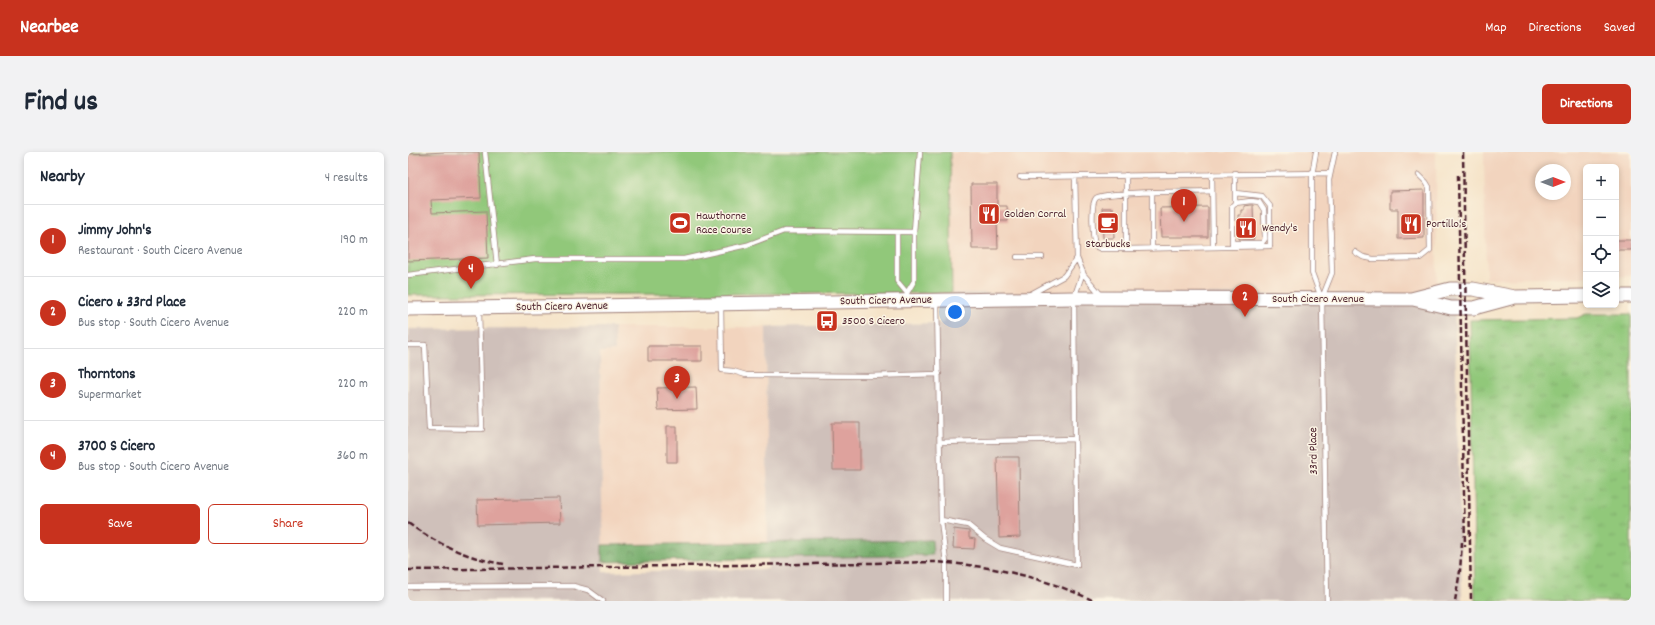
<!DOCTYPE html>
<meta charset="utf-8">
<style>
body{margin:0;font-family:Dekko,sans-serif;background:#f2f2f3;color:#1f2937}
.controls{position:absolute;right:12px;top:12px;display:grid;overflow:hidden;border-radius:6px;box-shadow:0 2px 6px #0003}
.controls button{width:36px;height:36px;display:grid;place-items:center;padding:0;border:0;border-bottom:1px solid #e0e1e3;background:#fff;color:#1f2937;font:20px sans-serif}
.compass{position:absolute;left:1127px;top:12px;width:36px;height:36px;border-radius:50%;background:#fff;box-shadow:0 2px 6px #0003;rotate:90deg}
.you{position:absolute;left:547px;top:160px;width:14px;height:14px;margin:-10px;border:3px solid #fff;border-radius:50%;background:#1a73e8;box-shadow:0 0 0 6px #1a73e833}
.badge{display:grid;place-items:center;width:26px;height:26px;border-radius:50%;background:#c8321e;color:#fff;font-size:13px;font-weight:700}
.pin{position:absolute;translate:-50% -33px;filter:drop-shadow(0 1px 2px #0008)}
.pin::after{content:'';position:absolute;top:21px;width:14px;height:12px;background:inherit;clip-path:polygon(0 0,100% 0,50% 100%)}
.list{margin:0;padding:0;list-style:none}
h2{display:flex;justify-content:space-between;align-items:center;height:52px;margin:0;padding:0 16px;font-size:17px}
h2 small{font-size:13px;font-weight:400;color:#747a83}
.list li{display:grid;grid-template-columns:26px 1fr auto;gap:12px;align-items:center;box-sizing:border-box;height:72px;padding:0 16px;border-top:1px solid #e0e1e3}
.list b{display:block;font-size:15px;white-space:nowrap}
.list p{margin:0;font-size:13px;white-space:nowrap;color:#747a83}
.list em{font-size:13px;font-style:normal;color:#747a83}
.actions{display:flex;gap:8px;padding:12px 16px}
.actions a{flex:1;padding:9px 0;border:1px solid #c8321e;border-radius:6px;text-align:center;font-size:14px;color:#c8321e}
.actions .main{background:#c8321e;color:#fff}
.icon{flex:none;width:22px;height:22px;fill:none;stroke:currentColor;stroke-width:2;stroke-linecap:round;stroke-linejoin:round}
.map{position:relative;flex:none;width:1223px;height:449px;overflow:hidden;border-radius:6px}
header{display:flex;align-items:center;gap:24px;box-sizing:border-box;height:56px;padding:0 20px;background:#c8321e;color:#fff}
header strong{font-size:19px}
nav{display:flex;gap:22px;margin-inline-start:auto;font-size:14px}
.intro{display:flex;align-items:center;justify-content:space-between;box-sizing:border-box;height:96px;padding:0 24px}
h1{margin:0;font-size:28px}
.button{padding:10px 18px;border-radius:6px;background:#c8321e;color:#fff;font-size:14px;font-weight:700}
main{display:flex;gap:24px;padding:0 24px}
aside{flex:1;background:#fff;border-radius:6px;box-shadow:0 2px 6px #0003}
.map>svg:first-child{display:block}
</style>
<header>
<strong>Nearbee</strong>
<nav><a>Map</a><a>Directions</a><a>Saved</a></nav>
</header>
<div class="intro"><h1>Find us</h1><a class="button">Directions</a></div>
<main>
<aside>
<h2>Nearby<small>4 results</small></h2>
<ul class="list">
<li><span class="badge">1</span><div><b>Jimmy John's</b><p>Restaurant · South Cicero Avenue</p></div><em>190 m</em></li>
<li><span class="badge">2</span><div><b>Cicero &amp; 33rd Place</b><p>Bus stop · South Cicero Avenue</p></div><em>220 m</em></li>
<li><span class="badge">3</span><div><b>Thorntons</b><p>Supermarket</p></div><em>220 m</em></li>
<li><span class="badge">4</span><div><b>3700 S Cicero</b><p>Bus stop · South Cicero Avenue</p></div><em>360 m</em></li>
</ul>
<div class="actions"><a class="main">Save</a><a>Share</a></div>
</aside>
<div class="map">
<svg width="1223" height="449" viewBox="0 0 1223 449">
<defs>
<pattern id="grass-tufts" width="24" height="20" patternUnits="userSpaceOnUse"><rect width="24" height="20" fill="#91c87a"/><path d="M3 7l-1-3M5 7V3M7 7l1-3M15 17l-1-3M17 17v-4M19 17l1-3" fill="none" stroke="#7fab6a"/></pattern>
<pattern id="forest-crowns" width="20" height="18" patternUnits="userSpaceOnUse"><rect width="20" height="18" fill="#74ac6a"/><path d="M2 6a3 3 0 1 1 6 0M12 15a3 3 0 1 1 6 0" fill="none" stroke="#618b57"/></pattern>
</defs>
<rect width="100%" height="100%" fill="#fcf5e5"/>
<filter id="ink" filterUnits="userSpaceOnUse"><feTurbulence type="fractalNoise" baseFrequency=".025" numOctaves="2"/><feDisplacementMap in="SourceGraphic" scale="8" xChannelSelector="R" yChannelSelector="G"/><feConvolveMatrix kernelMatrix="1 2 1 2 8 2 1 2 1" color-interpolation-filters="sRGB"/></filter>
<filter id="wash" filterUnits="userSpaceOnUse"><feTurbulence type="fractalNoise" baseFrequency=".012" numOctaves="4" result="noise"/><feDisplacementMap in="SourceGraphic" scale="16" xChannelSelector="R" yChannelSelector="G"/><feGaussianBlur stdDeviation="0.9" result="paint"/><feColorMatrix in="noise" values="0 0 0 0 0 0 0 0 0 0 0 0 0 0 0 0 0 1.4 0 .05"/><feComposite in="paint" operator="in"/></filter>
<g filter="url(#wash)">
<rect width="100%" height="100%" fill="#f5e3c8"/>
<path fill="#f2d4be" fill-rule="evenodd" d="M542,0H1028L1029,143L544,141Z
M1076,0H1223V124L1208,125V15H1178V125L1078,127ZM1133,18H1157V42H1133Z
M206,175H358L360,391L194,393L192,199H207Z"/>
<path fill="#cfc0ba" d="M544,141L1046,143L1054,449H0V177L206,175L207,199L192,200L195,420L360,417L358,175L536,171Z"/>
<path fill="url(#grass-tufts)" stroke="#6e7452" d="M1178,162H1223V449H1067L1062,168L1169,166Z"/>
<path fill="url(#forest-crowns)" stroke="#5f664a" d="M524,388L525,403L194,410V393Z"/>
<path fill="#91c87a" stroke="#6e7452" d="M0,0H542L544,141L0,143Z"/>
<g id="blocks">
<path fill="#dea29d" d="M37,0H71L73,46L23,48L24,61L78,59L80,106L0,109V2Z
M563,32H589V54H599L600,69H589L590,97H564Z
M1016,38V86L990,87V57H982V39Z
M842,53H845L846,87H831L830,63H833V58H836V54Z
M800,55V85H753L752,56Z
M694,56H705L706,86H695Z
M1208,88H1223V98H1208Z
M240,194H294V209H240Z
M288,235L289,257L250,258L249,236Z
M424,271H452V318H425Z
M259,274H269V310H259Z
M589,305H611L612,385L591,386Z
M151,346L152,371L70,373L69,348Z
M546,377L561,379V386L567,387L566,397L545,396Z"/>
</g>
</g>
<g filter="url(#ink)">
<use href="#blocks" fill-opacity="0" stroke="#a0817a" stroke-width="1"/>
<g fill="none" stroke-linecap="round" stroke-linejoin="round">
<g stroke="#a0817a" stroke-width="6">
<path id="lane" d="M77,0L89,113
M908,0L904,23V121L914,148L919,449
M827,21V51L824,54V91H854L857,87L856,58L851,50L843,49L827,51
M804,22L805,95
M718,23V97
M667,24L669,106L676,123L694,144
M612,25L922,21
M804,39C787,40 697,39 688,46C682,52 685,86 687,94L693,97H718L862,94V54L854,44L827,41
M744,41V97
M489,80V129L499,141
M947,100L955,105L965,107L1012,106L1022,98L1021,35L1018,30L1011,23
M609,105H634
M0,123L127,107H276L339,93L376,79L506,80
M621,143L656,124L669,106
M914,146L924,121L921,28L927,0
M499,148V141L506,129V80L512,0
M529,149L533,368L538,411V449
M313,154L314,218L325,219L338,223L460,224L531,222
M0,193H17L21,276L74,277L71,158
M667,287L666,146L675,120
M533,290L667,287L669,413L592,396L577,387L560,373L533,368
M0,435L165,434L180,438L195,449"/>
</g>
<g stroke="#a0817a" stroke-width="15">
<path id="primary" d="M1208,144H1223
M1005,147L1043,156H1066L1103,146
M0,157L666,146L1003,147L1042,137H1065L1107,145L1178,144"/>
</g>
<use href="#lane" stroke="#fff" stroke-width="4.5"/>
<use href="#primary" stroke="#fff" stroke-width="13"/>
<path stroke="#4a1f2b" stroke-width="2.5" stroke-dasharray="6 3" stroke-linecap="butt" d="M1055,0L1063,449
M1050,23L1057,395
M0,371C29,392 59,406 95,412
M0,418L529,410C584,414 636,425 686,449
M1047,449L1052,419L1054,390"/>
</g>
</g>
<defs>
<g id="restaurant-square" transform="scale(1.15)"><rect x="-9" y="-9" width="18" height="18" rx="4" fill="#c8321e" stroke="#fcf5e5"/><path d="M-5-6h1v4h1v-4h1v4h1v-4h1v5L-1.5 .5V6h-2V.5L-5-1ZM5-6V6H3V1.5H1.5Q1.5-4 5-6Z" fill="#fff"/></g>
<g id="stadium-square" transform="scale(1.15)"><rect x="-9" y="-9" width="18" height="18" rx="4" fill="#c8321e" stroke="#fcf5e5"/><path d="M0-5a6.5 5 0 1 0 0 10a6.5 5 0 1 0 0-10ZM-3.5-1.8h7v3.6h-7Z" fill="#fff"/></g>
<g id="cafe-square" transform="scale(1.15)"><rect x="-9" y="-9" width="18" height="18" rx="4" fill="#c8321e" stroke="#fcf5e5"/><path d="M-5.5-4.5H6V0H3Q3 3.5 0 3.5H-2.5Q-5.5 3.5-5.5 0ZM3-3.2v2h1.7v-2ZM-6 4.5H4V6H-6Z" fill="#fff"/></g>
<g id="bus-square" transform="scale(1.15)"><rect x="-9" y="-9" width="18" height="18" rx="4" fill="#c8321e" stroke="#fcf5e5"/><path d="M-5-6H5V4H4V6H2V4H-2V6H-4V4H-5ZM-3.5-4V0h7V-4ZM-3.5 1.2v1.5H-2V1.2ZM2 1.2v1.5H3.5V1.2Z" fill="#fff"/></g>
</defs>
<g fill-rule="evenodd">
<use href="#restaurant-square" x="581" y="62"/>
<use href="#stadium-square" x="272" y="71"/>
<use href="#cafe-square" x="700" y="71"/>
<use href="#restaurant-square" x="1003" y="72"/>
<use href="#restaurant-square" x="838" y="76"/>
<use href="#bus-square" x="419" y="169"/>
</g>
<g text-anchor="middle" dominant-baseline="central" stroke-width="3" stroke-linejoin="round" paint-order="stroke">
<g font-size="12" fill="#4a1f2b" stroke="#fcf5e5" text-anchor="start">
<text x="596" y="62">Golden Corral</text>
<text x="288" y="64">Hawthorne<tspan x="288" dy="14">Race Course</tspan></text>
<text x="1018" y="72">Portillo's</text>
<text x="854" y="76">Wendy's</text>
<text x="700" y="92" text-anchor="middle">Starbucks</text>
<text x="434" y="169">3500 S Cicero</text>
</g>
<g font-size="12" fill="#4a1f2b" stroke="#fcf5e5">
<text x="910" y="147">South Cicero Avenue</text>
<text transform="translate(478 149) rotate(-1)">South Cicero Avenue</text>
<text transform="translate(154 155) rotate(-1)">South Cicero Avenue</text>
<text transform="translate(906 299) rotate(-91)">33rd Place</text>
</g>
</g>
</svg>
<div class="controls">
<button>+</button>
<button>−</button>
<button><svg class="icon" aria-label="locate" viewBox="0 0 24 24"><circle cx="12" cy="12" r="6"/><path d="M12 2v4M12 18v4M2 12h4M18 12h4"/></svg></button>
<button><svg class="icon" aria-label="layers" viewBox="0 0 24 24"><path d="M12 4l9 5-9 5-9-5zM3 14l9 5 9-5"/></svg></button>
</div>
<svg class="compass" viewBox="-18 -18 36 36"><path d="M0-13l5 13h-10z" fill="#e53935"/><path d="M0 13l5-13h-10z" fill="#747a83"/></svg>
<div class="you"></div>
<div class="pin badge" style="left:776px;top:70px">1</div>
<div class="pin badge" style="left:837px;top:165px">2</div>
<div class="pin badge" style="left:269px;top:247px">3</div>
<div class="pin badge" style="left:63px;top:137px">4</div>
</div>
</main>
